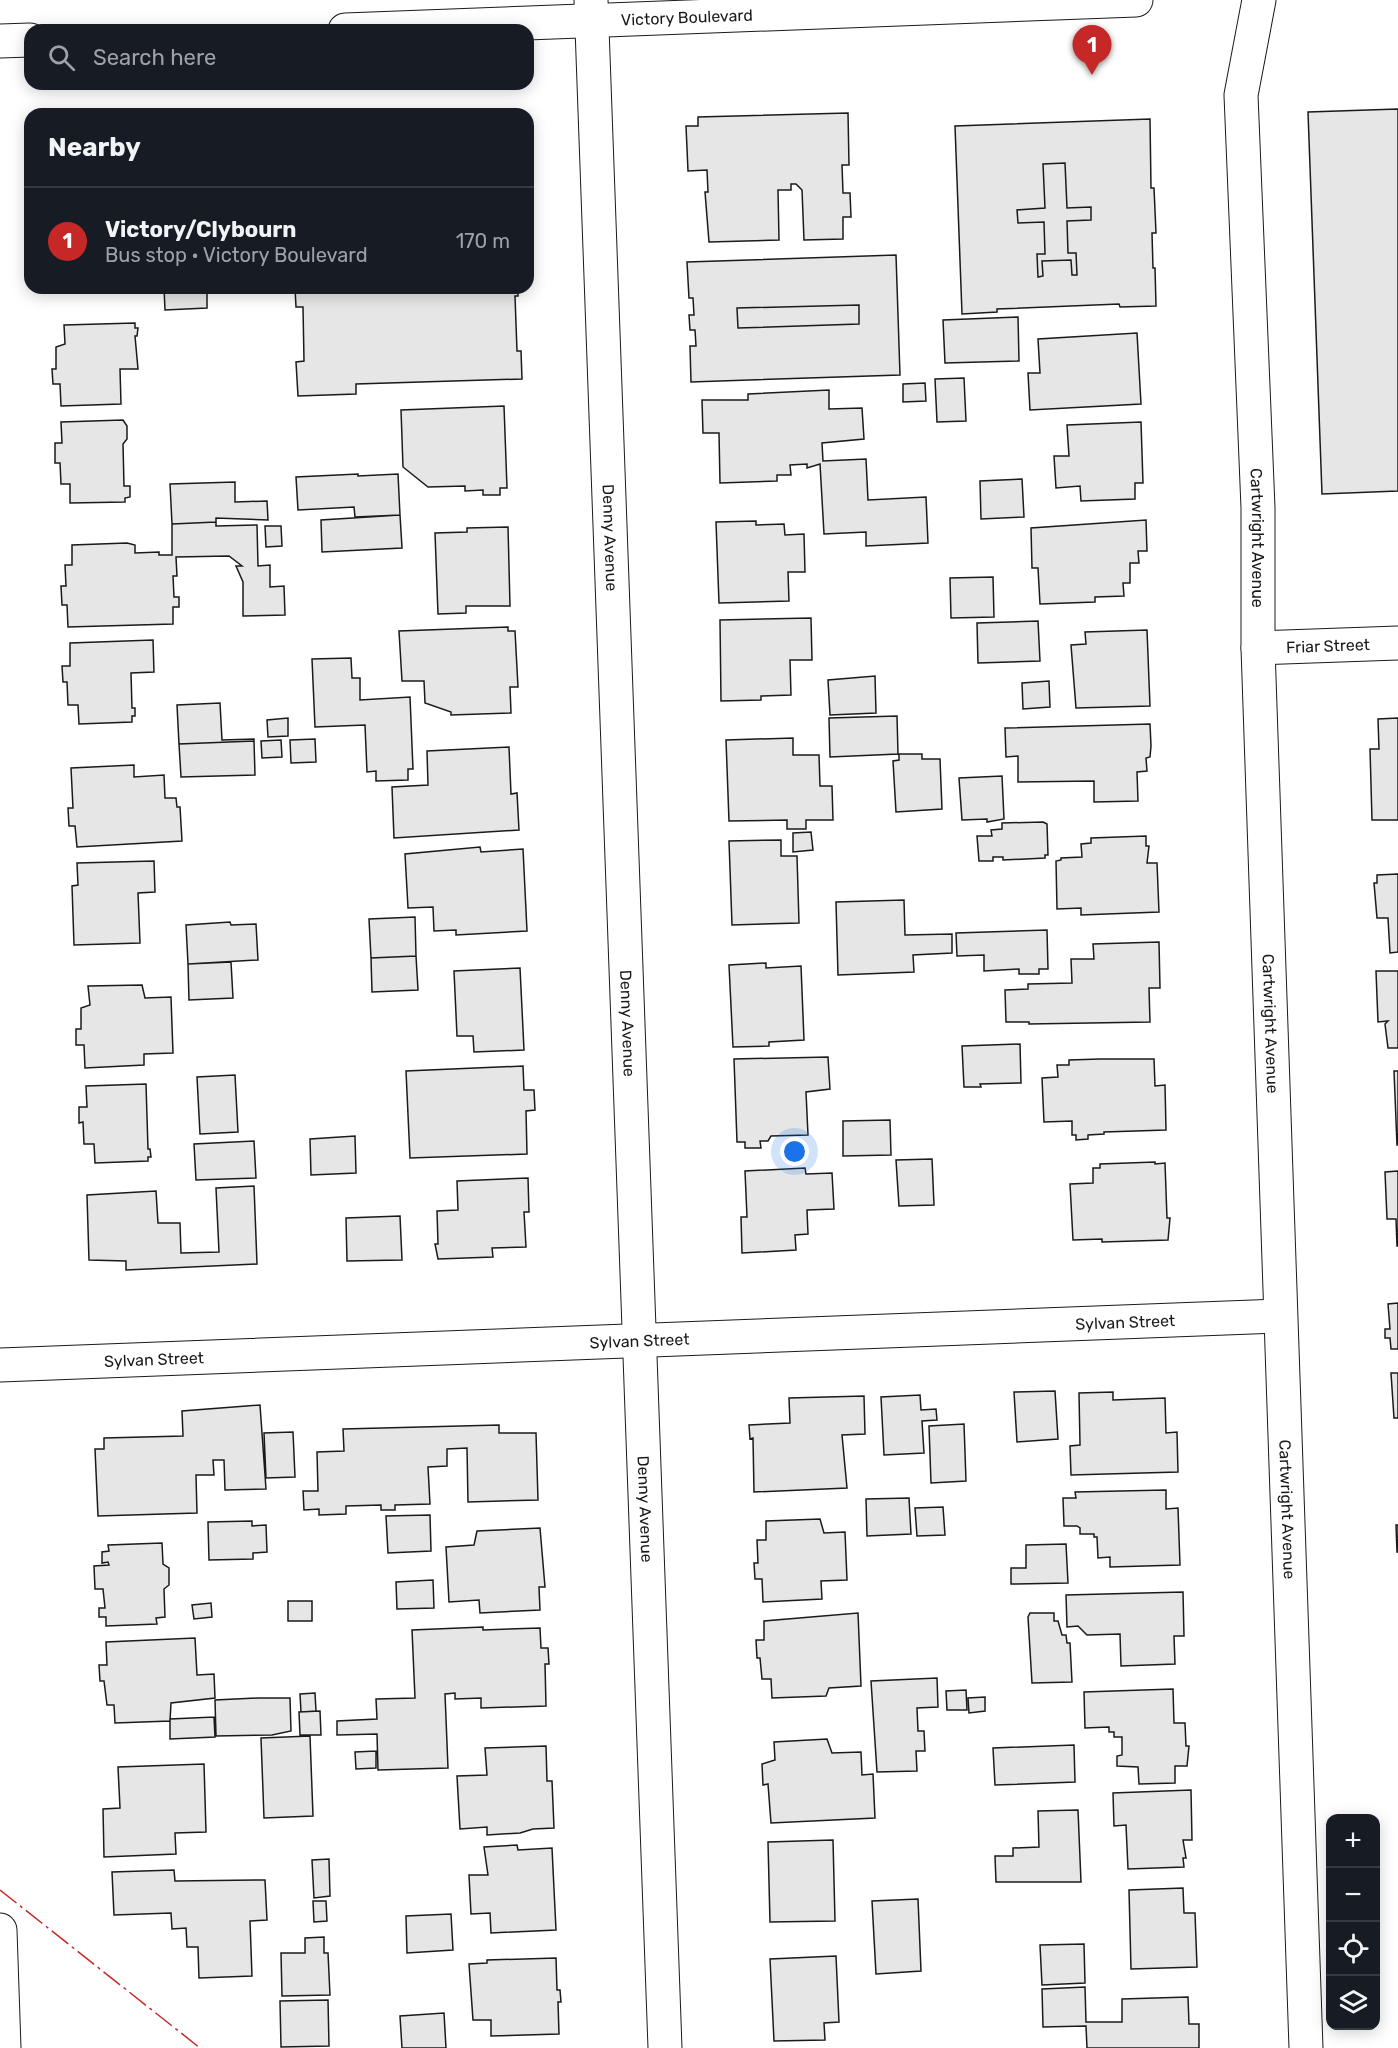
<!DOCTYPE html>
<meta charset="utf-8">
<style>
body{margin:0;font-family:Rubik,sans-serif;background:#20242c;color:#f1f3f6}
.controls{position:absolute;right:18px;bottom:18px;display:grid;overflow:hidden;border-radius:12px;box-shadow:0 3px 15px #0003}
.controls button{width:54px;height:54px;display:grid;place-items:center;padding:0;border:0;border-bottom:2px solid #363941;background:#171b24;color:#f1f3f6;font:30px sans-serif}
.you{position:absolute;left:795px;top:1152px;width:21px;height:21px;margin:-15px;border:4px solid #fff;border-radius:50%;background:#1a73e8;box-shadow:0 0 0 9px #1a73e833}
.badge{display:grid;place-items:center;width:39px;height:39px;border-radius:50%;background:#c62828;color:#fff;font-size:20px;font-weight:700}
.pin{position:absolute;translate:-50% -50px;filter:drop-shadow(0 2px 3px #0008)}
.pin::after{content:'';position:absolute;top:32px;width:21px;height:18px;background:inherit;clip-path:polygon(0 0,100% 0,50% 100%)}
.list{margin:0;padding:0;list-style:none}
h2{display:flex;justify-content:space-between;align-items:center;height:78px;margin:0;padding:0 24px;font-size:26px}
h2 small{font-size:20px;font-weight:400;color:#9ea1a6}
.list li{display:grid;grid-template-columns:39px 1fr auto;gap:18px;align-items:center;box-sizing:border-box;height:108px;padding:0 24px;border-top:2px solid #363941}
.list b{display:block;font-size:22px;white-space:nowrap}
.list p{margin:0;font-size:20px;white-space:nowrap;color:#9ea1a6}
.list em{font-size:20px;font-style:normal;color:#9ea1a6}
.icon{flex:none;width:33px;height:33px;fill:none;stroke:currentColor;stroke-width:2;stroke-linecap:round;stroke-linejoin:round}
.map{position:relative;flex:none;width:1398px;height:2048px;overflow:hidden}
.search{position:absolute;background:#171b24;box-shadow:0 3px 15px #0003;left:24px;top:24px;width:510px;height:66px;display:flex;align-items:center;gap:15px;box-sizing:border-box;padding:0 21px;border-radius:18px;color:#9ea1a6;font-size:22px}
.panel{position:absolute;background:#171b24;box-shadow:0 3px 15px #0003;left:24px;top:108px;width:510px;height:186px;border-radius:18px}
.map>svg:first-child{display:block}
</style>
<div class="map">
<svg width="1398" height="2048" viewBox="0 0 1398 2048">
<rect width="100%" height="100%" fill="#fff"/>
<path fill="#e6e6e6" stroke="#1a1a1a" stroke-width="1.5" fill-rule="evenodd" d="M1398,109V491L1322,494L1308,112Z
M848,113L849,165H842L843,193H850L851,217H843V239L804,240L802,190L796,184H791V190H778L779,240L709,242L705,192H708L707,170L688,171L686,126H698V117Z
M1150,119L1151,188H1154L1156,233H1152L1153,268H1155L1156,306L1120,307L1119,304L997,309V312L962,314L955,126ZM1065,163L1067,208L1091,207V220L1067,221L1068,253H1076L1077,275H1072L1071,260L1042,261L1043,276L1038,277L1037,254H1045L1044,222L1018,223L1017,210L1045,208L1043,164Z
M1065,163L1067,208L1091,207V220L1067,221L1068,253H1076L1077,275H1072L1071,260L1042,261L1043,276L1038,277L1037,254H1045L1044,222L1018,223L1017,210L1045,208L1043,164Z
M896,255L900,375L691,382L690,346H696L695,330H690L689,315H694L693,298H689L687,262ZM859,305V324L738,328L737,308Z
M164,288H207V308L165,310Z
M295,288H518V296H515L517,351H521L522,379L356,384V394L298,396L296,362L304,361L303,307H296Z
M859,305V324L738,328L737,308Z
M1018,317L1019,361L945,363L943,320Z
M135,323V328H138L137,336H135L138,369H120L121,404L61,406L60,384H53L52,369H56V347L65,344L64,325Z
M1137,333L1141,404L1030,410L1028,373H1040L1038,339Z
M964,378L966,421L937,422L935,379Z
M925,383L926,401L903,402V384Z
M829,390V409L862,408L864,439L822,443L823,461L866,459L868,500L926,497L928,543L866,546V532L824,534L820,464L807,468V464L790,465L791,475H777V481L720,483L719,433H703L702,400H748V394Z
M504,406L507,488H500V495H483V490L465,491V486L428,487L403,467L401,410Z
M123,420L127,426V439L123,444L124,486H130V497L125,498V502L70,503V484H61L60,463H55V443H62L61,422Z
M1141,422L1143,483H1135V499L1081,501L1080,486L1056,488L1054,456H1069L1067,425Z
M358,474V476L398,474L400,515L355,517L354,507L298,510L296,477Z
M1022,479L1024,517L981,519L980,481Z
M235,482V502L267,501L268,520L216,518V522L172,524L170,484Z
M400,515L402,548L322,552L321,520Z
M1146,520L1147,551H1138L1139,563H1130V583H1123L1124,596L1095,597V602L1040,604L1038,568H1032L1031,528Z
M756,521V525L784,524L785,535L804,534L805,572H788L789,601L719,603L716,522Z
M216,522V526L257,525L258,566L270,565V587L284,586L285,615L243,616V582L236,566H242L229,556L176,557L177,576H173L174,597H179V607H173V624L68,627L67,605H62L61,586H66L65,565H72V545L127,543L135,545V553L159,552V555H172V524Z
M265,526H281L282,546L266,547Z
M508,527L510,606H466V613L438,614L435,533L467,532V528Z
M993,577L994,617L951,618L950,578Z
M811,618L812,660H790L791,695L761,696V700L721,701L720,620Z
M1038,621L1040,661L978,663L977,623Z
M508,627V631H515L518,687H510L511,713L451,715V712L425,703L424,681H402L399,631Z
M1147,630L1150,706L1076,708L1071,645L1086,644L1085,632Z
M153,640L154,672L131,673L132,708H135V716H132V722L79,724L78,705H68L67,682H63L62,666H70V643Z
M351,658L352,678H360V700L410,697L413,769H408V780L376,781V771L367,772L365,725L315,727L312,659Z
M875,676L876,713L830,715L828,680Z
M1049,681L1050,707L1023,709L1022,683Z
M220,703L222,740L254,739V741L179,744L177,705Z
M897,716L898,754L830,757L829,718Z
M288,718V736L268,737L267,720Z
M1398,718V820H1372L1370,749H1379L1378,719Z
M1150,724L1151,746L1150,757L1146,758L1147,771L1137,772L1138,801L1094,802V781L1018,782V756L1006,757L1005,728Z
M793,738V755H819L820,786H832L833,820H806V829H787V820L729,821L726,740Z
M315,739L316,762L291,763L290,740Z
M281,740L282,757L262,758L261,741Z
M254,741L255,775L181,777L179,744Z
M509,747L511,794L517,793L519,830L394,838L392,787L428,785L427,751Z
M899,754H922V759H940L942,809L896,812L893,761L899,760Z
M134,765V777L164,775L165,798H176L177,807H180L182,841L77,847L75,826H69L68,808H73L71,768Z
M1002,776L1004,819L987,822V819L962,820L959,778Z
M1043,822L1047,824L1048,855H1045V858L1003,860V857H993V861H979L977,836H992L991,830L1002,829V823Z
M811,832L813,850L793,852V833Z
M1146,836V846H1149L1147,863H1157L1159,912L1081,915V908L1057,909L1056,861L1061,860V858L1082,857L1081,844L1091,843V838Z
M781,840V856H797L799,923L732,925L729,841Z
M480,847L481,852L523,849L527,931L456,935V930L434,931L433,907L408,908L405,854Z
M154,861L155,892L138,893L140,943L74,945L72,886L78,885L77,863Z
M1398,874V952L1390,953L1388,918H1377L1374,883H1377V875Z
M904,900L905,935L952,934V953L913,955L914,972L838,975L836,902Z
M415,917L416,956L371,958L369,919Z
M230,922L231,925L256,924L258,960L188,964L186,925Z
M1047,930L1048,969H1039V974H1019V969L984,971V955L957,956L956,933Z
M1159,942L1160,988H1149L1150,1022L1029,1024V1022H1006L1005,990L1028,989V984L1072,983L1071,959H1094L1093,944Z
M416,956L418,990L372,992L371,958Z
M231,962L233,998L189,1000L188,964Z
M766,963V968L801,966L804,1040L769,1042V1046L733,1047L729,965Z
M520,968L524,1050L474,1052L473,1036H457L454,971Z
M1376,971H1398V1048H1388L1385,1024L1388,1021L1378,1022Z
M142,985L145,998L171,997L173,1053L144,1054V1065L85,1068L84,1045H76V1029H81V1008L90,1005L88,986Z
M1020,1044L1021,1083L980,1084L981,1087H964L962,1046Z
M828,1057L830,1089L806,1092L808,1135L771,1136L768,1141H760L761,1148H745V1142H737L734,1059Z
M1100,1059H1154L1155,1086L1165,1085L1166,1130L1104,1132V1134L1088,1135V1139L1076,1140V1135H1072V1121L1044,1122L1042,1078L1058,1077L1057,1065H1069V1060Z
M523,1066L524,1090H534L535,1110L526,1111L527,1154L410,1158L406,1071Z
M1394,1071H1398V1145H1397Z
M235,1075L238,1132L200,1134L197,1077Z
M146,1084L148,1149H150L151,1157H148V1161L95,1163L94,1144H84L83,1122L79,1123V1107H87L86,1086Z
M890,1120L891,1155L843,1156V1121Z
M355,1136L356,1173L311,1175L310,1139Z
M254,1141L256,1178L196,1180L194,1144Z
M932,1159L934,1205L899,1206L896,1160Z
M1155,1162V1164L1165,1163L1167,1218H1170L1168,1240L1102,1242V1239L1073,1240L1070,1184L1093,1183V1168H1100V1164Z
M805,1168L806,1174L832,1173L834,1209L807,1210L808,1234L795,1235L796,1250L742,1253L741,1217H747L745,1171Z
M1398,1171V1246H1397L1396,1219H1387L1385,1172Z
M528,1178L529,1212H524L526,1247L492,1248L493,1257L438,1259L435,1244H438L437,1211L458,1210L457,1181Z
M254,1186L257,1264L126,1270V1261L89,1260L87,1195L156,1191L158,1223H180L181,1253L219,1252L216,1188Z
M400,1216L402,1260L347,1261L346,1218Z
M1398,1303V1349H1391L1390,1338H1385V1329H1390L1388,1304Z
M1391,1373H1398V1418H1394Z
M1055,1391L1058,1439L1017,1442L1014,1392Z
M1113,1392V1400L1165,1398L1166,1433L1177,1432L1178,1472L1071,1475L1070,1446L1080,1445L1079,1393Z
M920,1395L921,1410L936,1409L937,1420L922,1421L924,1453L884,1455L881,1397Z
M864,1396L865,1434L842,1435L847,1488L754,1492L753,1438L750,1439L749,1425L790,1423L789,1398Z
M260,1405L266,1489L225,1490L224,1460H213L214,1475H196L197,1513L98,1516L95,1449H104V1438L183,1436L182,1411Z
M964,1424L966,1481L931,1483L929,1426Z
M499,1425V1433H536L538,1500L468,1502L467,1448L447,1449V1466L428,1467L430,1504L395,1505V1510H381V1505L346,1506V1514L319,1515V1509L304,1510L303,1491H318L317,1452L344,1451L343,1429Z
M293,1432L295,1477L266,1478L264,1433Z
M1166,1490V1509L1178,1508L1180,1565L1110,1567V1557L1098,1558L1097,1537H1094V1534H1080V1528L1077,1526H1064L1063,1498H1076L1075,1492Z
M909,1498L911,1534L867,1536L866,1499Z
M943,1507L945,1535L917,1536L915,1508Z
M430,1515L431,1551L388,1553L386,1516Z
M820,1519L824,1533L845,1532L847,1580L821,1581L822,1599L763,1602L762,1579H755L754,1563H758L757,1540H766V1521Z
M252,1521V1526L266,1525L267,1552L253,1553V1559L209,1560L208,1522Z
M1396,1525H1398V1552H1397Z
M540,1528L545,1587H539L540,1610L480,1613L479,1600L449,1602L446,1547L474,1545L477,1531Z
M162,1543L163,1564L169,1568V1585L164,1589L165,1617L156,1618L157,1624L106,1626V1617H99V1608H105L103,1589H95L94,1566L109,1565L108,1562L102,1563V1552L109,1551L108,1545Z
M1066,1544L1068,1583L1011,1584V1568H1026V1545Z
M433,1580L434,1608L397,1609L396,1582Z
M1183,1592L1184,1636H1174L1175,1664L1121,1666L1120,1634L1087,1635L1078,1626L1067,1627L1066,1595Z
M288,1601H312V1621H288Z
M211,1603L212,1617L194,1619L192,1605Z
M858,1613L861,1686L829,1688L826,1696L772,1698L771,1679H762L760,1658H757L756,1640H764V1621Z
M1030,1613H1054V1621H1058L1062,1635H1066L1067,1643H1070L1072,1682L1032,1683L1028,1617Z
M483,1627V1630L540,1628L541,1648H548L549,1664H545L546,1706L481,1708V1698L455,1699V1693L445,1694L448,1768L378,1770L377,1734L337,1735V1721L377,1719L376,1699L415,1698L412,1630Z
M195,1638L197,1675L214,1674L215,1698L171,1703L170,1721L115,1723L114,1705H107L104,1681H100L99,1665H107L106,1642Z
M937,1678L938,1707L917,1708L918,1731H924L925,1751H916L917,1771L877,1772L871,1681Z
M1173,1689L1174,1723H1185L1186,1746H1189L1187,1766H1175V1783L1139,1784L1138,1767L1117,1766V1756L1122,1755V1737H1114V1732H1109V1727L1085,1728L1084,1692Z
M966,1690L967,1710H947L946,1691Z
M315,1693L316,1711L301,1712L300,1694Z
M985,1697V1711L969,1713L968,1698Z
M258,1698H290L291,1731L272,1735L216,1736L215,1700Z
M320,1711L321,1735H300L299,1712Z
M214,1717L215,1737L170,1739V1719Z
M310,1736L313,1816L264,1818L261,1738Z
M827,1739L832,1753L861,1752L862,1775L873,1774L875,1818L771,1823L768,1784L763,1785L762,1764L775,1760L774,1742Z
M1074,1745L1075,1782L995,1785L993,1748Z
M546,1746L547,1781H552L554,1828L533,1829L520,1833L487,1835V1827L460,1829L457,1776L487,1775L485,1748Z
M376,1751V1768L356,1769L355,1752Z
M204,1764L206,1832L175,1833L176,1854L104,1857L103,1809L120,1808L118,1767Z
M1191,1790L1192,1840H1183L1186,1858H1183L1184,1867L1128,1869L1126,1825L1114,1826L1113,1793Z
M1078,1810L1081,1882H996L995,1856H1013V1848L1039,1847L1038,1811Z
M833,1840L835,1921L770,1922L768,1842Z
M517,1845L518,1850L552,1848L556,1930L491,1933L490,1913L471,1914L469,1875H488L484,1847Z
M329,1859L330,1896L314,1898L312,1860Z
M174,1870L175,1881L265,1880L267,1920L250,1921L252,1976L199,1978L198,1947H187L186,1928L172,1929L171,1913L114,1915L112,1872Z
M1183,1888L1184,1913H1195L1197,1967L1131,1969L1129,1890Z
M918,1899L921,1971L876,1974L872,1901Z
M313,1901H326L327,1921L314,1922Z
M451,1914L453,1950L407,1953L406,1916Z
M324,1937V1953H328L330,1995L282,1996L281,1953H305V1938Z
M1084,1944L1085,1983L1042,1985L1040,1945Z
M836,1956L839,2022L824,2023L825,2040L774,2041L770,1959Z
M556,1958L557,1990H560L561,2002H558L559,2034L491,2036V2020H473L469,1964L487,1963V1960Z
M1085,1987L1086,2022H1122V1999L1188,1997L1189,2024H1199V2048H1087L1086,2026L1043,2027L1042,1989Z
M328,2000L329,2046L281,2047L280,2001Z
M444,2013L446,2048H402L400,2016Z"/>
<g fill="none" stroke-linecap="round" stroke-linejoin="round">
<g stroke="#1a1a1a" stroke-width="35">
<g id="minor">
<path id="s1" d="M591,0L665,2048"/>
<path id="s2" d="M1259,0L1241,95L1258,508V648L1306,2048"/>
<path id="s3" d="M1258,648L1398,643"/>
<path id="s4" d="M0,1365L1280,1316"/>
<path d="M0,1930L4,2048"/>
</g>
</g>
<g stroke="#1a1a1a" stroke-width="35">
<g id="secondary">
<path id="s5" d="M345,30L1136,0"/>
<path d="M0,41L30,40"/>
</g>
</g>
<use href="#minor" stroke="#fff" stroke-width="33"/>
<use href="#secondary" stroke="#fff" stroke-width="33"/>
<path stroke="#c62828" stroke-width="1.5" stroke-dasharray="21 4.5 3 4.5" stroke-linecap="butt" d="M0,1890L200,2048"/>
</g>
<g text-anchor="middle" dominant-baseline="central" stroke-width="4.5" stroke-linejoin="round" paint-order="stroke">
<g font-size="16" fill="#1a1a1a" stroke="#fff">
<text stroke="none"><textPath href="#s5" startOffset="342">Victory Boulevard</textPath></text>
<text stroke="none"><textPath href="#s2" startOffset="540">Cartwright Avenue</textPath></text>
<text stroke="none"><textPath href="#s1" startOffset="538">Denny Avenue</textPath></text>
<text stroke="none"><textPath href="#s3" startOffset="70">Friar Street</textPath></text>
<text stroke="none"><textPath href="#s2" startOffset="1026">Cartwright Avenue</textPath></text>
<text stroke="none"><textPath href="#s1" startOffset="1024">Denny Avenue</textPath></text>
<text stroke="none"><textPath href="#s4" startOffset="1126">Sylvan Street</textPath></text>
<text stroke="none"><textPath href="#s4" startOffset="640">Sylvan Street</textPath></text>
<text stroke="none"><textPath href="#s4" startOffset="154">Sylvan Street</textPath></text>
<text stroke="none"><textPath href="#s2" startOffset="1512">Cartwright Avenue</textPath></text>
<text stroke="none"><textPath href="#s1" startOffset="1510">Denny Avenue</textPath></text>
</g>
</g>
</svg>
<div class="controls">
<button>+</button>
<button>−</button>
<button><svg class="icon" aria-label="locate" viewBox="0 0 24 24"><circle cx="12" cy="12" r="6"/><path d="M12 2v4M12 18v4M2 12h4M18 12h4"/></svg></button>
<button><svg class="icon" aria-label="layers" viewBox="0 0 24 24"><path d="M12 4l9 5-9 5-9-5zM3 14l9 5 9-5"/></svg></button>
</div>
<div class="you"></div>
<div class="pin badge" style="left:1092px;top:75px">1</div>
<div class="search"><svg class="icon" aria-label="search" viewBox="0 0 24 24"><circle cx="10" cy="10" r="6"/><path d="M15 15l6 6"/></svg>Search here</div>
<section class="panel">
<h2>Nearby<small></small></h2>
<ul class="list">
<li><span class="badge">1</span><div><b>Victory/Clybourn</b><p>Bus stop · Victory Boulevard</p></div><em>170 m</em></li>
</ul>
</section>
</div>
